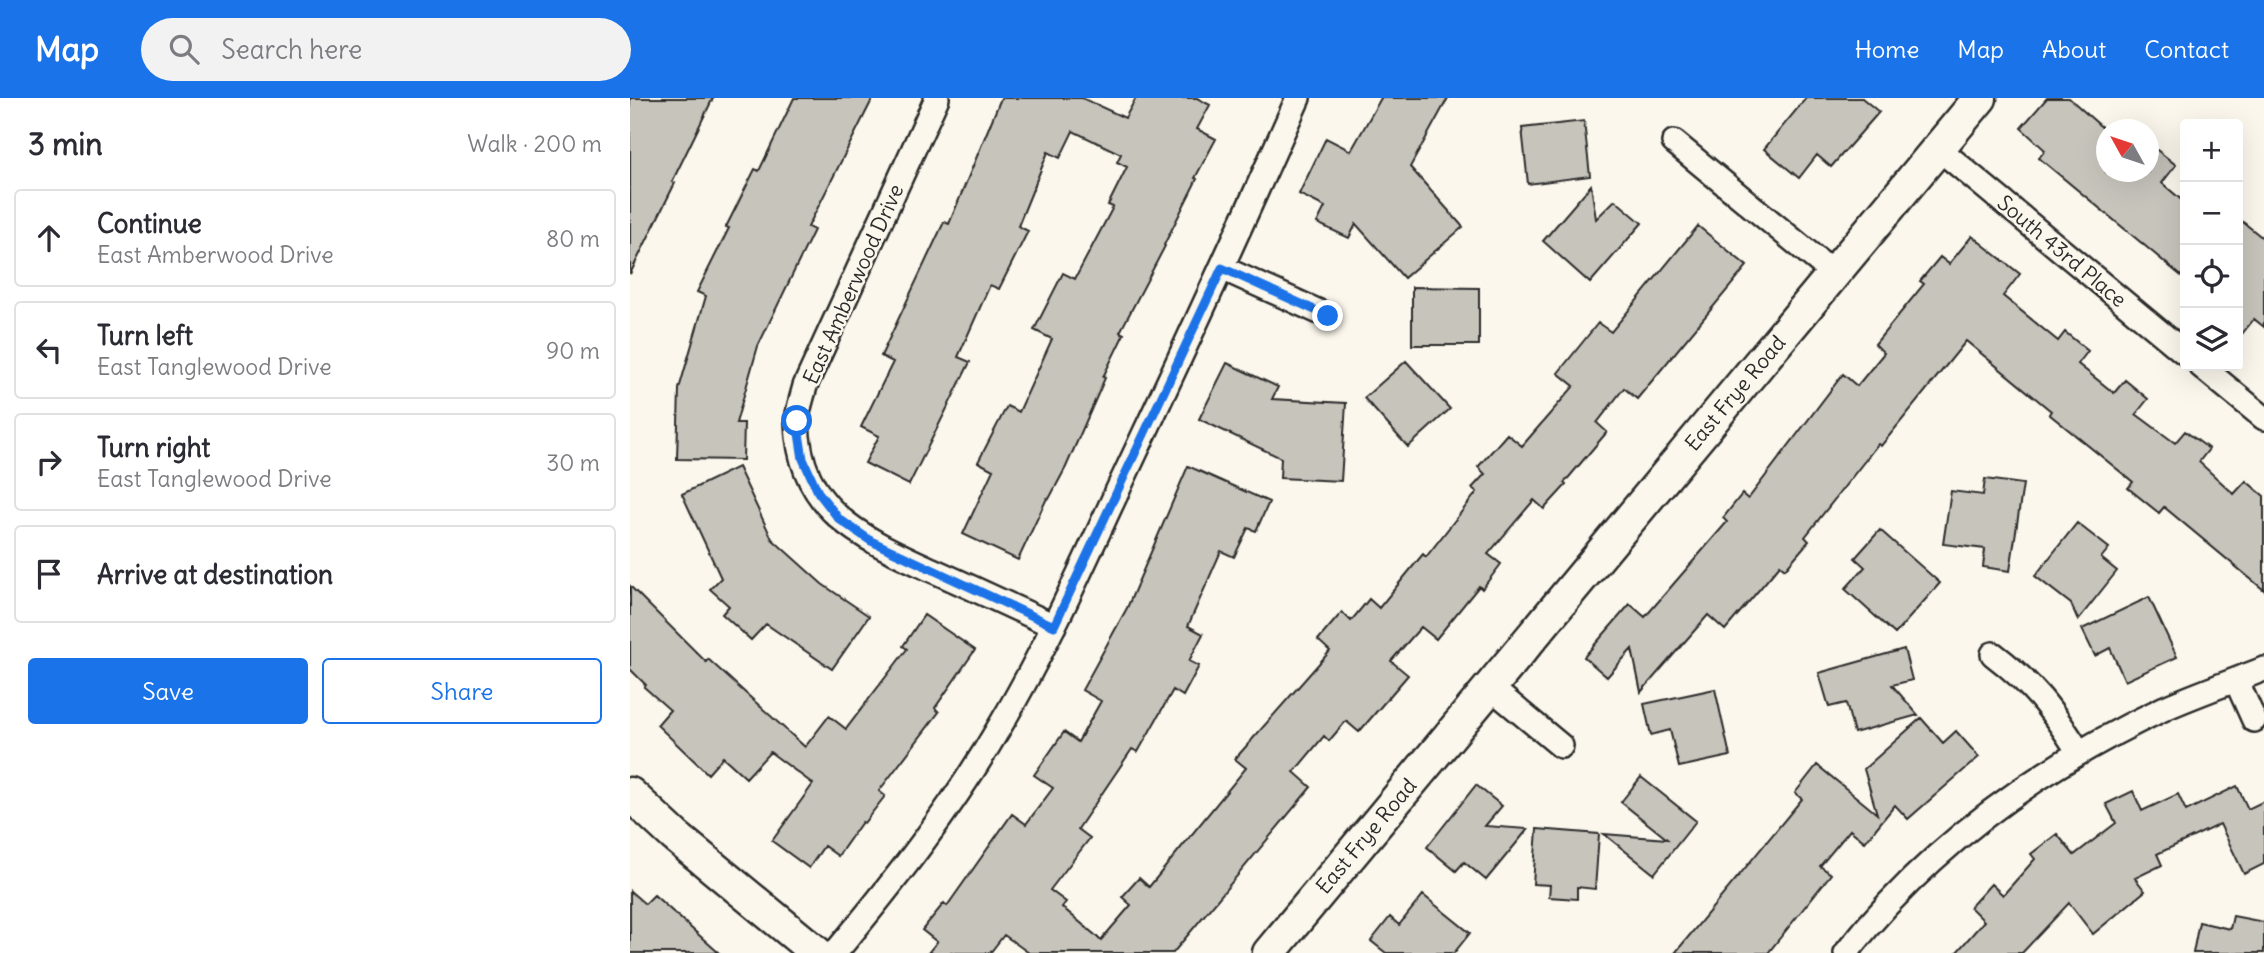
<!DOCTYPE html>
<meta charset="utf-8">
<style>
body{margin:0;font-family:Delius,sans-serif;background:#f2f2f3;color:#2b2b33}
.controls{position:absolute;right:21px;top:21px;display:grid;overflow:hidden;border-radius:7px;box-shadow:0 7px 28px #0002}
.controls button{width:63px;height:63px;display:grid;place-items:center;padding:0;border:0;border-bottom:2px solid #e1e1e2;background:#fff;color:#2b2b33;font:35px sans-serif}
.compass{position:absolute;left:1466px;top:21px;width:63px;height:63px;border-radius:50%;background:#fff;box-shadow:0 7px 28px #0002;rotate:310deg}
.stop{position:absolute;width:21px;height:21px;margin:-16px;border:5px solid #1a73e8;border-radius:50%;background:#fff}
.stop.end{background:#1a73e8;border-color:#fff;box-shadow:0 2px 7px #0008}
.list{margin:0;padding:0;list-style:none}
h2{display:flex;justify-content:space-between;align-items:center;height:91px;margin:0;padding:0 28px;font-size:30px}
h2 small{font-size:23px;font-weight:400;color:#7c7c81}
.list li{display:grid;grid-template-columns:46px 1fr auto;gap:21px;align-items:center;box-sizing:border-box;height:98px;margin:0 14px 14px;padding:0 14px;border:2px solid #e1e1e2;border-radius:7px}
.list b{display:block;font-size:26px;white-space:nowrap}
.list p{margin:0;font-size:23px;white-space:nowrap;color:#7c7c81}
.list em{font-size:23px;font-style:normal;color:#7c7c81}
.actions{display:flex;gap:14px;padding:21px 28px}
.actions a{flex:1;padding:16px 0;border:2px solid #1a73e8;border-radius:7px;text-align:center;font-size:24px;color:#1a73e8}
.actions .main{background:#1a73e8;color:#fff}
.icon{flex:none;width:38px;height:38px;fill:none;stroke:currentColor;stroke-width:2;stroke-linecap:round;stroke-linejoin:round}
.map{position:relative;flex:none;width:1634px;height:855px;overflow:hidden}
header{display:flex;align-items:center;gap:42px;box-sizing:border-box;height:98px;padding:0 35px;background:#1a73e8;color:#fff}
header strong{font-size:33px}
nav{display:flex;gap:38px;margin-inline-start:auto;font-size:24px}
.search{width:490px;height:63px;background:#f2f2f3;display:flex;align-items:center;gap:18px;box-sizing:border-box;padding:0 24px;border-radius:38px;color:#7c7c81;font-size:26px}
main{display:flex}
aside{flex:1;background:#fff}
.map>svg:first-child{display:block}
</style>
<header>
<strong>Map</strong>
<div class="search"><svg class="icon" aria-label="search" viewBox="0 0 24 24"><circle cx="10" cy="10" r="6"/><path d="M15 15l6 6"/></svg>Search here</div>
<nav><a>Home</a><a>Map</a><a>About</a><a>Contact</a></nav>
</header>
<main>
<aside>
<h2>3 min<small>Walk · 200 m</small></h2>
<ul class="list">
<li><svg class="icon" aria-label="ahead" viewBox="0 0 24 24"><path d="M12 20V5M6 11l6-6 6 6"/></svg><div><b>Continue</b><p>East Amberwood Drive</p></div><em>80 m</em></li>
<li><svg class="icon" aria-label="left" viewBox="0 0 24 24"><path d="M17 20v-9H6M10 6l-5 5 5 5"/></svg><div><b>Turn left</b><p>East Tanglewood Drive</p></div><em>90 m</em></li>
<li><svg class="icon" aria-label="right" viewBox="0 0 24 24"><path d="M7 20v-9h11M14 6l5 5-5 5"/></svg><div><b>Turn right</b><p>East Tanglewood Drive</p></div><em>30 m</em></li>
<li><svg class="icon" aria-label="arrive" viewBox="0 0 24 24"><path d="M6 21V4h12l-3 4 3 4H6"/></svg><div><b>Arrive at destination</b></div></li>
</ul>
<div class="actions"><a class="main">Save</a><a>Share</a></div>
</aside>
<div class="map">
<svg width="1634" height="855" viewBox="0 0 1634 855">
<rect width="100%" height="100%" fill="#fbf7ec"/>
<filter id="ink" filterUnits="userSpaceOnUse"><feTurbulence type="fractalNoise" baseFrequency=".0143" numOctaves="2"/><feDisplacementMap in="SourceGraphic" scale="14" xChannelSelector="R" yChannelSelector="G"/><feConvolveMatrix kernelMatrix="1 2 1 2 8 2 1 2 1" color-interpolation-filters="sRGB"/></filter>
<g filter="url(#ink)">
<path fill="#c7c4bc" stroke="#2b2b2b" stroke-width="2" d="M0,0H83L42,84L45,85L0,176Z
M164,0H243L178,129L184,132L128,248L106,325H114L113,362L47,361L49,291L76,198L67,194L99,130L96,129L125,71L129,73Z
M371,0H452L495,20L506,0H567L580,7L567,31L586,41L565,80L567,81L534,147L535,148L490,234L494,236L473,279L475,280L436,369L419,401L417,400L388,462L333,436L363,372L348,364L377,308L389,314L422,241L404,232L433,175L445,181L483,109L478,107L497,69L487,64L491,56L443,33L430,60L418,54L388,128L398,133L369,191L360,187L328,259L340,264L279,387L235,365L249,338L231,329L263,264L251,258L314,124L319,126Z
M751,0H818L780,69L833,129L774,180L726,126L719,140L687,125L695,109L669,96L696,40L721,53Z
M1176,0H1232L1249,14L1201,69L1187,57L1169,80L1134,51Z
M1417,0H1439L1476,33V74H1518V45L1546,67L1532,85L1555,105V181L1409,60L1415,52L1391,30Z
M954,23L960,78L898,86L892,30Z
M961,87L966,121L985,102L1012,125L960,185L913,143Z
M1608,120L1634,141V229L1624,221L1608,241Z
M1068,128L1117,168L1007,301L994,290L967,325L977,334L934,385L936,387L914,411L904,402L858,456L871,466L852,491L849,488L806,541L791,529L761,563L778,577L729,634L716,623L699,643L694,638L664,674L681,689L543,855H399L374,837L360,855H298L307,844L292,832L314,805L317,808L382,716L396,726L423,690L404,677L434,634L448,644L471,603L452,592L497,510L558,368L639,404L626,433L618,430L604,459L591,453L558,528L573,536L559,563L569,568L553,598L543,592L508,654L502,651L448,731L460,740L420,792L436,804L432,809L471,842L501,807L492,799L509,780L519,789L616,670L605,661L700,553L688,542L712,514L721,523L739,501L749,510L793,456L796,459L847,394L842,390L855,376L848,369L877,336L892,348L944,288L928,275L968,225L981,234Z
M1342,138L1390,176L1373,198L1428,243L1435,234L1458,253L1448,266L1484,295L1495,282L1518,301L1506,316L1545,345L1555,333L1579,351L1569,364L1604,396L1616,383L1634,398V492L1534,409L1529,415L1498,390L1503,384L1419,316L1421,313L1336,243L1251,348L1248,346L1175,439L1179,443L1155,471L1150,467L1095,532L1078,517L1011,594L1002,551L977,579L954,559L1000,506L1015,519L1097,424L1093,420L1112,396L1118,401L1213,276L1227,288L1254,255L1245,246L1294,186L1290,183L1310,159L1319,166Z
M782,189L849,190V247H782Z
M776,263L820,311L778,349L734,300Z
M597,265L648,289L642,301L716,305L711,383L650,380L651,360L569,321Z
M108,369L142,441L192,486L239,518L202,571L136,526L121,542L92,516L99,508L80,491L91,480L52,396Z
M1355,381L1393,386L1380,473L1353,469L1355,451L1313,446L1321,393L1353,397Z
M1447,425L1479,450L1471,460L1487,473L1448,522L1441,506L1405,478Z
M1250,432L1310,485L1265,536L1215,491L1235,469L1225,460Z
M0,488L76,564L78,561L175,649L199,618L216,631L277,551L273,548L294,517L345,552L305,610L309,614L249,693L255,698L234,725L232,724L208,758L194,748L179,770L142,743L183,686L140,654L116,680L93,659L78,676L27,627L40,612L14,589L16,587L0,571Z
M1519,499L1547,559L1495,583L1480,550L1465,558L1452,531Z
M1274,551L1282,582L1262,587L1288,617L1224,635L1216,605L1199,609L1189,575Z
M1085,591L1100,658L1049,669L1040,632L1021,637L1014,606Z
M1291,620L1313,645L1326,633L1349,659L1278,721L1265,707L1235,744L1220,732L1190,768L1201,776L1138,855H1045L1172,701L1165,695L1187,667L1247,716L1234,671Z
M1011,679L1066,723L1024,776L974,736L1037,741L991,704Z
M846,687L872,708L855,728L898,731L856,782L834,764L826,773L797,749Z
M1607,688L1618,711L1634,703V766L1614,776L1590,726L1527,756L1532,767L1505,780L1515,793L1463,836L1439,805L1392,855H1326L1354,823L1340,809L1361,786L1373,797L1405,761L1401,756L1427,736L1444,757L1486,725L1476,706L1503,693L1512,713L1548,696L1556,713Z
M907,731L969,736L965,791L947,789V801L919,799L920,787L903,786Z
M0,793L15,806L24,797L89,855H0Z
M793,797L840,835L824,855H756L741,843L760,819L769,827Z
M1603,818L1634,824V855H1563L1569,824L1600,831Z"/>
<g fill="none" stroke-linecap="round" stroke-linejoin="round">
<g stroke="#2b2b2b" stroke-width="28">
<path id="street" d="M307,0L175,288C172,300 167,313 167,325C170,414 233,440 302,472C343,490 383,509 424,528
M1044,44L1204,176
M1308,50L1555,255
M592,170L698,218
M1571,268L1634,320
M1363,556C1405,588 1421,611 1449,654
M1606,582L1624,622
M860,589L931,648
M205,855C265,783 323,709 370,628C417,549 454,464 493,381C553,254 611,128 668,0
M1216,855C1300,748 1411,668 1535,610C1567,596 1601,584 1634,571"/>
</g>
<g stroke="#2b2b2b" stroke-width="37">
<path id="secondary" d="M0,696L45,738L187,855
M639,855L1350,0"/>
</g>
<use href="#street" stroke="#fbf7ec" stroke-width="23"/>
<use href="#secondary" stroke="#fbf7ec" stroke-width="32"/>
</g>
</g>
<g fill="none" stroke-linecap="round" stroke-linejoin="round" filter="url(#ink)">
<path stroke="#1a73e8" stroke-width="9" d="M167,323L173,361L188,394L209,421L241,443L424,528L592,170L698,218"/>
</g>
<g text-anchor="middle" dominant-baseline="central" stroke-width="5" stroke-linejoin="round" paint-order="stroke">
<g font-size="21" fill="#2b2b2b" stroke="#fbf7ec">
<text transform="translate(1432 153) rotate(40)">South 43rd Place</text>
<text transform="translate(223 186) rotate(-66)">East Amberwood Drive</text>
<text transform="translate(1105 295) rotate(-50)">East Frye Road</text>
<text transform="translate(736 738) rotate(-50)">East Frye Road</text>
</g>
</g>
</svg>
<div class="controls">
<button>+</button>
<button>−</button>
<button><svg class="icon" aria-label="locate" viewBox="0 0 24 24"><circle cx="12" cy="12" r="6"/><path d="M12 2v4M12 18v4M2 12h4M18 12h4"/></svg></button>
<button><svg class="icon" aria-label="layers" viewBox="0 0 24 24"><path d="M12 4l9 5-9 5-9-5zM3 14l9 5 9-5"/></svg></button>
</div>
<svg class="compass" viewBox="-18 -18 36 36"><path d="M0-13l5 13h-10z" fill="#e53935"/><path d="M0 13l5-13h-10z" fill="#7c7c81"/></svg>
<div class="stop" style="left:167px;top:323px"></div>
<div class="stop end" style="left:698px;top:218px"></div>
</div>
</main>
